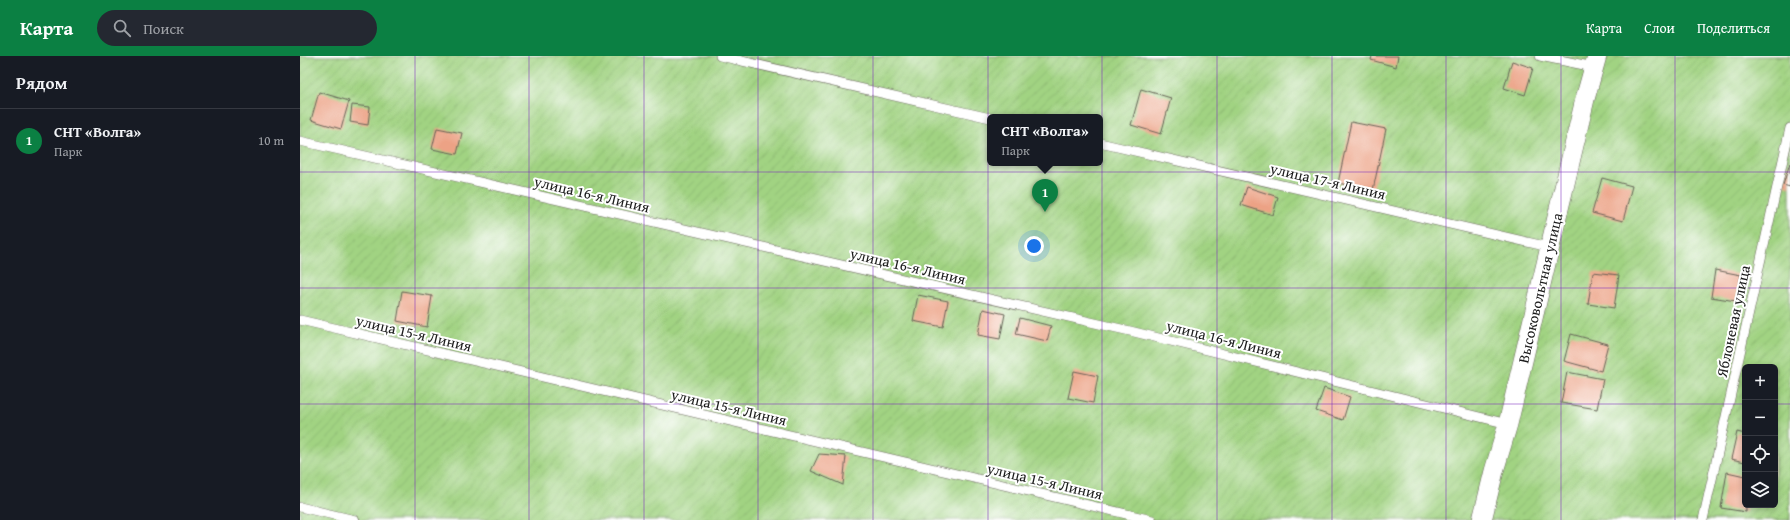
<!DOCTYPE html>
<html lang="ru">
<meta charset="utf-8">
<style>
body{margin:0;font-family:"Gentium Book Plus",serif;background:#242831;color:#f1f3f6}
.controls{position:absolute;right:12px;bottom:12px;display:grid;overflow:hidden;border-radius:6px;box-shadow:0 2px 6px #0003}
.controls button{width:36px;height:36px;display:grid;place-items:center;padding:0;border:0;border-bottom:1px solid #363941;background:#171b24;color:#f1f3f6;font:20px sans-serif}
.you{position:absolute;left:734px;top:190px;width:14px;height:14px;margin:-10px;border:3px solid #fff;border-radius:50%;background:#1a73e8;box-shadow:0 0 0 6px #1a73e833}
.badge{display:grid;place-items:center;width:26px;height:26px;border-radius:50%;background:#0b8043;color:#fff;font-size:13px;font-weight:700}
.pin{position:absolute;translate:-50% -33px;filter:drop-shadow(0 1px 2px #0008)}
.pin::after{content:'';position:absolute;top:21px;width:14px;height:12px;background:inherit;clip-path:polygon(0 0,100% 0,50% 100%)}
.popup{position:absolute;left:687px;top:58px;width:116px;height:52px;box-sizing:border-box;display:grid;place-content:center;border-radius:6px;background:#171b24;filter:drop-shadow(0 1px 3px #0005);font-size:13px;white-space:nowrap;color:#9ea1a6}
.popup b{font-size:15px;color:#f1f3f6}
.popup::after{content:'';position:absolute;left:50%;top:100%;margin-left:-8px;border:8px solid transparent;border-top-color:#171b24}
.list{margin:0;padding:0;list-style:none}
h2{display:flex;justify-content:space-between;align-items:center;height:52px;margin:0;padding:0 16px;font-size:17px}
h2 small{font-size:13px;font-weight:400;color:#9ea1a6}
.list li{display:grid;grid-template-columns:26px 1fr auto;gap:12px;align-items:center;box-sizing:border-box;height:64px;padding:0 16px;border-top:1px solid #363941}
.list b{display:block;font-size:15px;white-space:nowrap}
.list p{margin:0;font-size:13px;white-space:nowrap;color:#9ea1a6}
.list em{font-size:13px;font-style:normal;color:#9ea1a6}
.icon{flex:none;width:22px;height:22px;fill:none;stroke:currentColor;stroke-width:2;stroke-linecap:round;stroke-linejoin:round}
.map{position:relative;flex:none;width:1490px;height:464px;overflow:hidden}
header{display:flex;align-items:center;gap:24px;box-sizing:border-box;height:56px;padding:0 20px;background:#0b8043;color:#fff}
header strong{font-size:19px}
nav{display:flex;gap:22px;margin-inline-start:auto;font-size:14px}
.search{width:280px;height:36px;background:#242831;display:flex;align-items:center;gap:10px;box-sizing:border-box;padding:0 14px;border-radius:22px;color:#9ea1a6;font-size:15px}
main{display:flex}
aside{flex:1;background:#171b24}
.map>svg:first-child{display:block}
</style>
<header>
<strong>Карта</strong>
<div class="search"><svg class="icon" aria-label="search" viewBox="0 0 24 24"><circle cx="10" cy="10" r="6"/><path d="M15 15l6 6"/></svg>Поиск</div>
<nav><a>Карта</a><a>Слои</a><a>Поделиться</a></nav>
</header>
<main>
<aside>
<h2>Рядом<small></small></h2>
<ul class="list">
<li><span class="badge">1</span><div><b>СНТ «Волга»</b><p>Парк</p></div><em>10 m</em></li>
</ul>
</aside>
<div class="map">
<svg width="1490" height="464" viewBox="0 0 1490 464">
<defs>
<pattern id="garden-furrows" width="10" height="10" patternUnits="userSpaceOnUse"><rect width="10" height="10" fill="#a1d382"/><path d="M-1 1l2-2M0 10L10 0M9 11l2-2" fill="none" stroke="#8ab570"/></pattern>
</defs>
<rect width="100%" height="100%" fill="#fff"/>
<filter id="ink" filterUnits="userSpaceOnUse"><feTurbulence type="fractalNoise" baseFrequency=".025" numOctaves="2"/><feDisplacementMap in="SourceGraphic" scale="8" xChannelSelector="R" yChannelSelector="G"/><feConvolveMatrix kernelMatrix="1 2 1 2 8 2 1 2 1" color-interpolation-filters="sRGB"/></filter>
<filter id="wash" filterUnits="userSpaceOnUse"><feTurbulence type="fractalNoise" baseFrequency=".012" numOctaves="4" result="noise"/><feDisplacementMap in="SourceGraphic" scale="16" xChannelSelector="R" yChannelSelector="G"/><feGaussianBlur stdDeviation="0.9" result="paint"/><feColorMatrix in="noise" values="0 0 0 0 0 0 0 0 0 0 0 0 0 0 0 0 0 1.4 0 .05"/><feComposite in="paint" operator="in"/></filter>
<g filter="url(#wash)">
<rect width="100%" height="100%" fill="#eae1bf"/>
<path fill="url(#garden-furrows)" stroke="#5e784f" fill-rule="evenodd" d="M0,0H1490V464H0ZM690,61H800V107H690ZM1445,311H1475V449H1445Z"/>
<g id="blocks">
<path fill="#eca285" d="M1072,0H1098L1096,11L1071,4Z
M1212,5L1233,12L1225,39L1204,32Z
M841,33L871,42L861,78L831,69Z
M19,36L49,45L41,73L11,64Z
M52,49L70,51L68,69L50,66Z
M1051,66L1086,73L1073,134L1038,127Z
M137,72L162,77L157,98L132,93Z
M1490,107V131L1483,129Z
M1302,122L1332,130L1323,165L1292,157Z
M947,131L978,141L973,159L941,149Z
M1415,214L1441,219L1436,245L1411,241Z
M1293,216L1319,219L1314,252L1288,248Z
M102,235L132,240L127,271L97,265Z
M618,239L648,245L643,271L613,265Z
M683,253L705,258L700,283L678,279Z
M720,262L751,270L747,285L716,278Z
M1271,278L1308,288L1301,315L1264,305Z
M774,315L798,320L793,347L768,342Z
M1267,316L1303,323L1297,353L1261,347Z
M1024,332L1050,341L1043,364L1016,355Z
M1437,376L1445,378V406L1431,403Z
M519,398L546,400L543,429L511,415Z
M1427,416L1445,420L1446,456L1421,452Z"/>
</g>
</g>
<g filter="url(#ink)">
<use href="#blocks" fill-opacity="0" stroke="#646155" stroke-width="1"/>
<g fill="none" stroke-linecap="round" stroke-linejoin="round">
<g stroke="#646155" stroke-width="10">
<path id="service" d="M420,0L690,62
M1240,0L1294,11
M0,85L830,275L1208,368
M800,87L1249,191
M0,264L852,464
M0,451L55,464
M1403,464L1490,72"/>
</g>
<g stroke="#646155" stroke-width="20">
<path id="minor" d="M1182,464L1194,415L1208,368L1285,43L1297,0"/>
</g>
<use href="#service" stroke="#fff" stroke-width="9"/>
<use href="#minor" stroke="#fff" stroke-width="19"/>
</g>
</g>
<path fill="none" stroke="#7b2cbf" stroke-width="1" stroke-opacity="0.55" d="M115,0V464M229,0V464M344,0V464M458,0V464M573,0V464M688,0V464M802,0V464M917,0V464M1032,0V464M1146,0V464M1261,0V464M1375,0V464M0,116H1490M0,232H1490M0,348H1445M1475,348H1490"/>
<g text-anchor="middle" dominant-baseline="central" stroke-width="4" stroke-linejoin="round" paint-order="stroke">
<g font-size="15" fill="#1c1c1c" stroke="#fff">
<text transform="translate(1028 125) rotate(13)">улица 17-я Линия</text>
<text transform="translate(292 138) rotate(13)">улица 16-я Линия</text>
<text transform="translate(608 210) rotate(13)">улица 16-я Линия</text>
<text transform="translate(1240 232) rotate(-77)">Высоковольтная улица</text>
<text transform="translate(1433 265) rotate(-78)">Яблоневая улица</text>
<text transform="translate(114 277) rotate(13)">улица 15-я Линия</text>
<text transform="translate(924 283) rotate(14)">улица 16-я Линия</text>
<text transform="translate(429 351) rotate(13)">улица 15-я Линия</text>
<text transform="translate(745 425) rotate(13)">улица 15-я Линия</text>
</g>
</g>
</svg>
<div class="controls">
<button>+</button>
<button>−</button>
<button><svg class="icon" aria-label="locate" viewBox="0 0 24 24"><circle cx="12" cy="12" r="6"/><path d="M12 2v4M12 18v4M2 12h4M18 12h4"/></svg></button>
<button><svg class="icon" aria-label="layers" viewBox="0 0 24 24"><path d="M12 4l9 5-9 5-9-5zM3 14l9 5 9-5"/></svg></button>
</div>
<div class="you"></div>
<div class="pin badge" style="left:745px;top:156px">1</div>
<div class="popup"><b>СНТ «Волга»</b>Парк</div>
</div>
</main>
